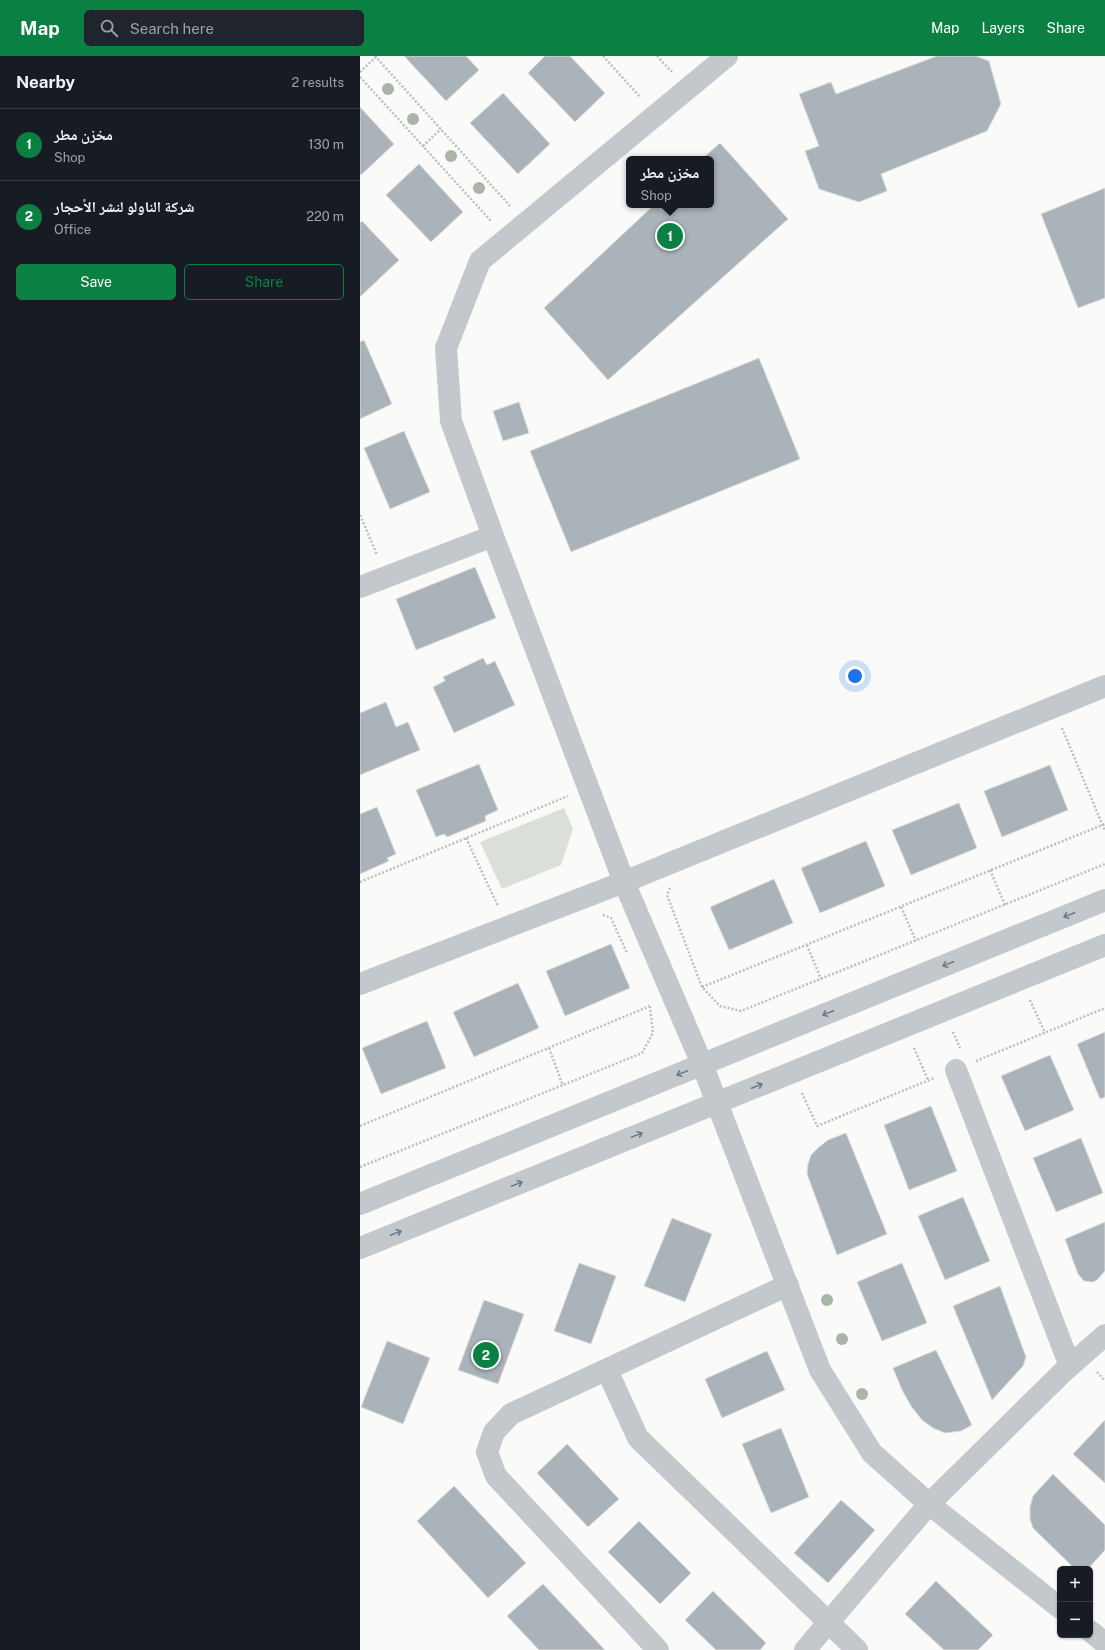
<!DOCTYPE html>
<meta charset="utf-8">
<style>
body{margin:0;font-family:"Public Sans","Noto Naskh Arabic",sans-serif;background:#20242c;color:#f1f3f6}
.controls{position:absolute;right:12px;bottom:12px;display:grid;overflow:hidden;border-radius:6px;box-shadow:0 1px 3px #0004}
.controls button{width:36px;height:36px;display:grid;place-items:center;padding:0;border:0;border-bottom:1px solid #363941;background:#171b24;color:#f1f3f6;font:20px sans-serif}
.you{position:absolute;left:495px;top:620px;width:14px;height:14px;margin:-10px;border:3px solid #fff;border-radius:50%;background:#1a73e8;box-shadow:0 0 0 6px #1a73e833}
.badge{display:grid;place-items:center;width:26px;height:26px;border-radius:50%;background:#0b8043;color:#fff;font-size:13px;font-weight:700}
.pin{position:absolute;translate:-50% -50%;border:2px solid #fff;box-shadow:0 1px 4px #0006}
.popup{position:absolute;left:266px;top:100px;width:88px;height:52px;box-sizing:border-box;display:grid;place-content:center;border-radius:6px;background:#171b24;filter:drop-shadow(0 1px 3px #0005);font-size:13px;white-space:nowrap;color:#9ea1a6}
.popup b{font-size:15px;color:#f1f3f6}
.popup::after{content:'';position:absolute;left:50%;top:100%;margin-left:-8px;border:8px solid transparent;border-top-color:#171b24}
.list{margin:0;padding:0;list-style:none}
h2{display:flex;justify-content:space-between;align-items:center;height:52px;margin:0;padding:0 16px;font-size:17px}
h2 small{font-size:13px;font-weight:400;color:#9ea1a6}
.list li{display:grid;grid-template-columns:26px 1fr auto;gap:12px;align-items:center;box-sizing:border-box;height:72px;padding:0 16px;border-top:1px solid #363941}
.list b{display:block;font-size:15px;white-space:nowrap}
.list p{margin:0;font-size:13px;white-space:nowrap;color:#9ea1a6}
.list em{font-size:13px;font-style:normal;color:#9ea1a6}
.actions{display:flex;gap:8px;padding:12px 16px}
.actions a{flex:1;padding:9px 0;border:1px solid #0b8043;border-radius:6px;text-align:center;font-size:14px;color:#0b8043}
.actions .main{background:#0b8043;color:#fff}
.icon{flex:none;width:22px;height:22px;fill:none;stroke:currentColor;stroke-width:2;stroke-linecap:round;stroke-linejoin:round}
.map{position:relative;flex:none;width:745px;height:1594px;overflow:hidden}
header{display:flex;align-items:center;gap:24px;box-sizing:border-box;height:56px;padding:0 20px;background:#0b8043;color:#fff}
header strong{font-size:19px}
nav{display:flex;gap:22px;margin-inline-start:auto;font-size:14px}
.search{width:280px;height:36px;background:#20242c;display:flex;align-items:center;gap:10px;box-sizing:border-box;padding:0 14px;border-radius:6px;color:#9ea1a6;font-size:15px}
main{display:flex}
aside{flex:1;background:#171b24}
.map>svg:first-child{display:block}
</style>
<header>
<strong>Map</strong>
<div class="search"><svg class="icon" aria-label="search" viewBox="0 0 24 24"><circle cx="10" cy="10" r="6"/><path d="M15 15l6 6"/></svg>Search here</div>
<nav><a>Map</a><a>Layers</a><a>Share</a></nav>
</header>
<main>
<aside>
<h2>Nearby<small>2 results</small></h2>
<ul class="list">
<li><span class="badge">1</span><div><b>مخزن مطر</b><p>Shop</p></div><em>130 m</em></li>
<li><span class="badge">2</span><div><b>شركة الناولو لنشر الأحجار</b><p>Office</p></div><em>220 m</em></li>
</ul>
<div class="actions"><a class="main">Save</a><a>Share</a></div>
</aside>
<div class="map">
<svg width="745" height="1594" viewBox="0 0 745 1594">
<rect width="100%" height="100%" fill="#fafaf8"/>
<path fill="#dadfd7" d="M204,752L213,773L201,809L142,833L120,786Z"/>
<path fill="#aab3b9" stroke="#dcdcda" d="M44,0H106L119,14L86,45Z
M185,0H210L245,37L215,66L168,17Z
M577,0H616L629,5L641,48L627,75L521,118L527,135L499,146L459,133L445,95L459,90L439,38L471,26L476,38Z
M143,37L190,88L158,118L110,67Z
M0,51L34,88L1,119L0,118Z
M360,87L428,163L248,324L184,252L294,149H351V103H342Z
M59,108L103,156L71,186L26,139Z
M745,132V242L718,252L681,158Z
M2,165L39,204L0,241V167Z
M4,284L32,348L0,363V286Z
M399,302L440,403L211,496L170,395Z
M159,346L169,377L143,385L133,355Z
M44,375L70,436L30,453L4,392Z
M115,511L136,562L56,594L36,543Z
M123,602L127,609L135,605L155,649L94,677L73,631L85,625L83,621Z
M26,646L36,671L48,666L60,694L0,719V657Z
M119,708L138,754L125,760L126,765L87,781L84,778L76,781L56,734Z
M690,709L708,754L642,781L624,735Z
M599,747L617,792L551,819L532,774Z
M17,751L36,798L27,802L29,805L0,818V758Z
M506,785L525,830L460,857L441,812Z
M414,823L433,867L369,894L350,851Z
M251,888L270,932L205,960L186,915Z
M158,927L179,972L114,1001L93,956Z
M67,965L86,1012L21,1038L2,992Z
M745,976V1041L740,1043L717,988Z
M690,999L714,1054L665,1075L641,1020Z
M571,1050L597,1115L549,1134L524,1069Z
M486,1077L527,1178L477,1199L447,1118L448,1108L451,1099L458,1092L468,1084Z
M721,1082L743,1137L696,1156L673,1102Z
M603,1141L630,1205L585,1224L558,1160Z
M312,1162L352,1178L325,1246L284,1230Z
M745,1166V1215L737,1224L733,1226L724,1225L718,1218L705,1183Z
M219,1207L256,1220L231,1288L194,1275Z
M542,1207L567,1267L522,1285L497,1226Z
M640,1230L666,1301L663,1310L632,1344L593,1250Z
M124,1244L164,1258L138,1328L98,1314Z
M27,1285L70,1302L43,1368L1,1351Z
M576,1294L612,1369L601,1375L585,1377L573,1372L562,1364L551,1350L542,1334L533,1312Z
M407,1295L425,1334L362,1362L345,1323Z
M745,1364V1427L713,1398Z
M421,1372L449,1441L411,1457L382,1388Z
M207,1388L259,1443L228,1471L177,1417Z
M693,1418L745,1469V1494L728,1513H715L673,1472L670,1463V1451L673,1440Z
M94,1430L166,1507L128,1542L57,1465Z
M481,1444L515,1474L468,1527L434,1497Z
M279,1465L331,1517L300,1548L248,1496Z
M576,1525L633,1579L618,1594H584L545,1558Z
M183,1528L245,1594H179L147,1560Z
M353,1535L406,1587L400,1594H356L325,1564Z"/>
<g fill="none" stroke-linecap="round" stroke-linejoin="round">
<path stroke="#bbbfc2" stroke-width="2.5" stroke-dasharray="2 2" stroke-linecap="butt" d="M15,0L150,150
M243,0L280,41
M297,0L312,16
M0,16L16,1
M0,21L131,165
M63,90L81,73
M0,459L17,499
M702,672L745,775
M106,782L138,850
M630,814L645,849
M0,826L208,740
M310,832L307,839L342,931L360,950L381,955L745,808
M541,851L556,885
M243,859L251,862L267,897
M447,889L461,923
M342,931L745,768
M670,944L685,977
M593,976L600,992
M189,992L203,1030
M554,992L568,1024
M616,1005L745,952
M442,1037L457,1070L574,1022
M0,1070L290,950
M0,1111L282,997L293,977L290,951
M737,1316L745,1325"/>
<path stroke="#c3c8cc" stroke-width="22" d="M367,0L120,205L86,292L91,365L133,480L264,826L342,1008L460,1314L512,1397L569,1448L700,1552
M0,531L133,480
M0,928L264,826L745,630
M596,1014L710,1310
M247,1314L278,1382L497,1594
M730,1575L745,1587
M298,1594L136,1420L127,1396L134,1376L151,1358L428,1229
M445,1594L569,1448L703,1316L745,1279"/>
<path stroke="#c3c8cc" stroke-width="22" d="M0,1148L745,844
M0,1192L745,889"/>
</g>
<g fill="#aab4a7">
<circle cx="28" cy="33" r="6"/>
<circle cx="53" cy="63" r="6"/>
<circle cx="91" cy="100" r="6"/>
<circle cx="119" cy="132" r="6"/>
<circle cx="467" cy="1244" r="6"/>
<circle cx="482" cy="1283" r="6"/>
<circle cx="502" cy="1338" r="6"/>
</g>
<defs><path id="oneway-shaft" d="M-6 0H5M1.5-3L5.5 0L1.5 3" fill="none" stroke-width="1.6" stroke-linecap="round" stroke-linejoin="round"/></defs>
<g stroke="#6a7a87">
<use href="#oneway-shaft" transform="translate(709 859) rotate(158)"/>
<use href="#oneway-shaft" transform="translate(588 908) rotate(158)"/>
<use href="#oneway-shaft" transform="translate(468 957) rotate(158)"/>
<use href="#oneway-shaft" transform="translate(322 1017) rotate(158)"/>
<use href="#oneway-shaft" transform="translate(397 1030) rotate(-22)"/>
<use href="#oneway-shaft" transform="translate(277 1079) rotate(-22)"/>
<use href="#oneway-shaft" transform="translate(157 1128) rotate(-22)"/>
<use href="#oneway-shaft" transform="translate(36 1177) rotate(-22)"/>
</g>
</svg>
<div class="controls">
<button>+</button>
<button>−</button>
</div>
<div class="you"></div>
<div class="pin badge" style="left:310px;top:180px">1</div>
<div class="popup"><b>مخزن مطر</b>Shop</div>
<div class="pin badge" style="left:126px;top:1299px">2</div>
</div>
</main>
